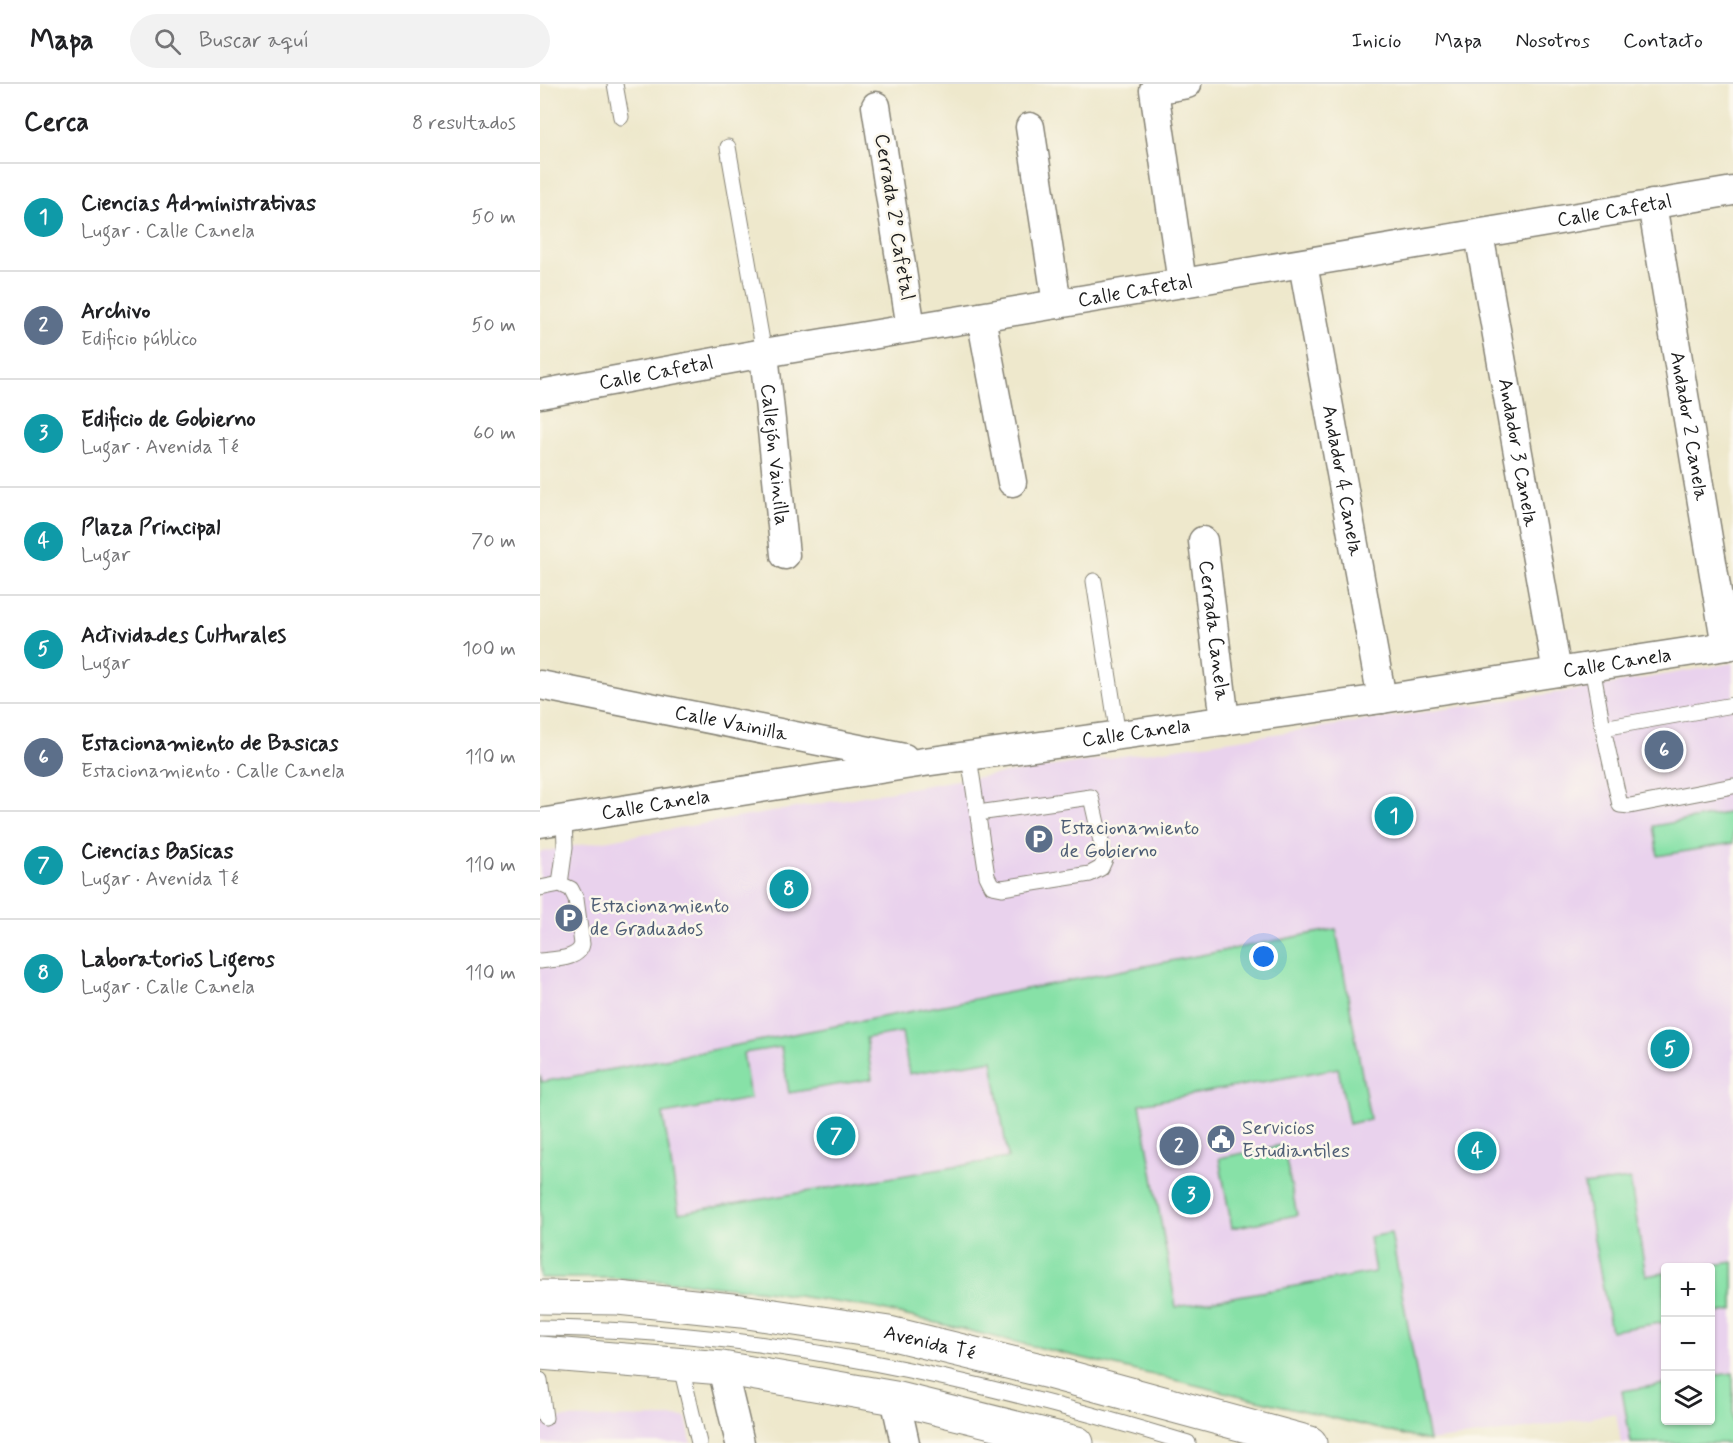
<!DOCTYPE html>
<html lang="es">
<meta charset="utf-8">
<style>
body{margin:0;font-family:Mynerve,sans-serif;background:#f2f2f2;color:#202124}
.controls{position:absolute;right:18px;bottom:18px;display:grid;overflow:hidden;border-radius:6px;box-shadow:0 2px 4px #0004}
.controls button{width:54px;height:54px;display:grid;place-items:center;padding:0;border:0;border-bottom:2px solid #e0e0e0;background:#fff;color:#202124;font:30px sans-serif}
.you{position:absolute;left:724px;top:873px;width:21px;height:21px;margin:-15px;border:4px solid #fff;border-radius:50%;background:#1a73e8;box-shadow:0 0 0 9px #1a73e833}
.badge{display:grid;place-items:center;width:39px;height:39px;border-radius:50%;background:#d93025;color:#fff;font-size:20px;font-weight:700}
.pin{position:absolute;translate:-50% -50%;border:3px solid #fff;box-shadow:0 2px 6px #0006}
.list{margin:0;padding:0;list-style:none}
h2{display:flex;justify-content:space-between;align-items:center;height:78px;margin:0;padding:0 24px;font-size:26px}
h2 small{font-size:20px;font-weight:400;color:#757577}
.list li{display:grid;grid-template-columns:39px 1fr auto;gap:18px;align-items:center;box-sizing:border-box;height:108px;padding:0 24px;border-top:2px solid #e0e0e0}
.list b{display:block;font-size:22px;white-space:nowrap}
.list p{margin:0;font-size:20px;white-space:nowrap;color:#757577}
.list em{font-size:20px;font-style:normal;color:#757577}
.icon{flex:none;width:33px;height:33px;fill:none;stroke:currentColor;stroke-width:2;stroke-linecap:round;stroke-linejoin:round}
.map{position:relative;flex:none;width:1193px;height:1359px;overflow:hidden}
header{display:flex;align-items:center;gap:36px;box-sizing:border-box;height:84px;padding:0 30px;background:#fff;border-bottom:2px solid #e0e0e0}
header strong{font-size:28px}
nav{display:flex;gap:33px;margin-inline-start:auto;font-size:21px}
.search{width:420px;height:54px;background:#f2f2f2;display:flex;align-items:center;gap:15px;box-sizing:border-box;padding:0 21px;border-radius:33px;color:#757577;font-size:22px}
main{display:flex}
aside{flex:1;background:#fff}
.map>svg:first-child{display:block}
</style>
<header>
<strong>Mapa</strong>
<div class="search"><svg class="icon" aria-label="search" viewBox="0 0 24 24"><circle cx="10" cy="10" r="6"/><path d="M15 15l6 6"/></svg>Buscar aquí</div>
<nav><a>Inicio</a><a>Mapa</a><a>Nosotros</a><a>Contacto</a></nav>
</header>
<main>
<aside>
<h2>Cerca<small>8 resultados</small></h2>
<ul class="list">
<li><span class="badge" style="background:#0f9aa8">1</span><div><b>Ciencias Administrativas</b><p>Lugar · Calle Canela</p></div><em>50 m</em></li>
<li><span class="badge" style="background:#5c6f8a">2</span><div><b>Archivo</b><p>Edificio público</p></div><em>50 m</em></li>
<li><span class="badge" style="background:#0f9aa8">3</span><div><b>Edificio de Gobierno</b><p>Lugar · Avenida Té</p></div><em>60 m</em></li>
<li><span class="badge" style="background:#0f9aa8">4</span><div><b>Plaza Principal</b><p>Lugar</p></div><em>70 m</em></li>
<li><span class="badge" style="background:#0f9aa8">5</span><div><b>Actividades Culturales</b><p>Lugar</p></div><em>100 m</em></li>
<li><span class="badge" style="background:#5c6f8a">6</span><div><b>Estacionamiento de Basicas</b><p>Estacionamiento · Calle Canela</p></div><em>110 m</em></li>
<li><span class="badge" style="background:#0f9aa8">7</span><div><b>Ciencias Basicas</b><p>Lugar · Avenida Té</p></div><em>110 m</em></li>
<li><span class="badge" style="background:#0f9aa8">8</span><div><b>Laboratorios Ligeros</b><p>Lugar · Calle Canela</p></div><em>110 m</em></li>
</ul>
</aside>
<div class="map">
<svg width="1193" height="1359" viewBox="0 0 1193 1359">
<rect width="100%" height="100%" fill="#fbf7ec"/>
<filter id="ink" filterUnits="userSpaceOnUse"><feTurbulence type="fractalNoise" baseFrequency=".0167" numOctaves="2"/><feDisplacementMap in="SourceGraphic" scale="12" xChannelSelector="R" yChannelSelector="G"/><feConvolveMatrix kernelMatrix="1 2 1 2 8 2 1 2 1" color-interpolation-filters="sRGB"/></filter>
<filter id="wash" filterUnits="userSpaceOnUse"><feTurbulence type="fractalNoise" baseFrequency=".008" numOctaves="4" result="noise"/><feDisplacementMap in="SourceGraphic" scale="24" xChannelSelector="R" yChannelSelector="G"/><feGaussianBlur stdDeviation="1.35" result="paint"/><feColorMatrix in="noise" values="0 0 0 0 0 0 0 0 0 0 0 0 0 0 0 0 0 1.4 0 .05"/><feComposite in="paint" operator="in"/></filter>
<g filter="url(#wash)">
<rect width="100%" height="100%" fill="#eee8cc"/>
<path fill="#e9d2ed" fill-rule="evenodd" d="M1193,579V1359H1081L1076,1329L985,1345L889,1357L334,1224L226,1207L149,1199L72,1194H0V768L411,697L1042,605ZM1126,1184H1170V1336H1126Z
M146,1333L151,1359H0V1334Z"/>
<path fill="#87e1a7" stroke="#527e62" stroke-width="1.5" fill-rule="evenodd" d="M1193,728V759L1118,772L1113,742Z
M796,845L830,1035L809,1040L798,984L600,1020L636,1223L835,1188L829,1153L851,1149L889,1357L334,1224L226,1207L149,1199L72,1194H0V991L2,998L84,983ZM362,948L369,990L452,976L468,1074L139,1129L123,1030L210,1015L203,969L241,963L249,1009L332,995L326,954Z
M743,1061L757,1131L692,1144L679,1074Z
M1090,1095L1106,1192L1125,1189V1238L1071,1247L1044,1101Z
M1193,1178V1226L1171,1230L1170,1184L1159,1183Z
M1193,1289V1359H1091L1082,1307L1125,1300L1126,1336H1170L1171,1292Z"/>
</g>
<g filter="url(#ink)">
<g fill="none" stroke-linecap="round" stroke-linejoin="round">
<g stroke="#858274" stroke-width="17">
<path id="service" d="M75,0L81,33
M188,63L224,269
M554,497L578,652
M1052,583L1063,644
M1193,621L1063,644L1080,721L1090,722L1193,702
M429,673L447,792L452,802L462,804L550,790L561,784L565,775L551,713L438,729
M20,800L25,763L24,734
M0,804L20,800L31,805L36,815L42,860C39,876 14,875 0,877
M0,1244C224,1246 435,1294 648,1359
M140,1279L159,1359
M0,1296L5,1334"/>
</g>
<g stroke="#858274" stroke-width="31">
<g id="minor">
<path d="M336,22L371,244"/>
<path d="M490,43L517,220"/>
<path id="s1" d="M1112,120L1186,562"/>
<path id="s2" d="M939,150L1017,588"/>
<path id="s3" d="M763,180L842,615"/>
<path d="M642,199L614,6L647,0"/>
<path d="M441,233L472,398"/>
<path id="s4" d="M224,269L245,471"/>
<path id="s5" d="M0,310L224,269L1193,107"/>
<path id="s6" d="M663,457L685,637"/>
<path id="s7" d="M0,601L364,674"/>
<path id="s8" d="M0,739L384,678L842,615L1193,561"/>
<path d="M182,1284L200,1359"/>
<path d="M355,1314L365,1359"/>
</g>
</g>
<g stroke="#858274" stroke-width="35">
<g id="primary">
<path id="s9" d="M0,1213L78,1214L201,1227L349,1249L509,1288L770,1359"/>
<path d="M0,1269L182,1284L355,1314L537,1359"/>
</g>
</g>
<use href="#service" stroke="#fff" stroke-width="15"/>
<use href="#minor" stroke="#fff" stroke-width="28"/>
<use href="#primary" stroke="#fff" stroke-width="33"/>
</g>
</g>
<defs>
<g id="parking-disc" transform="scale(1.5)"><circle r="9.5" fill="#5c6f8a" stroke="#fbf7ec"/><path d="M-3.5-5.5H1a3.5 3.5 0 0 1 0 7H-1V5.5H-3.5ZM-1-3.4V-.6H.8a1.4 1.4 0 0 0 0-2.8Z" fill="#fff"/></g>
<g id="civic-disc" transform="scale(1.5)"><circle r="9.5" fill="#5c6f8a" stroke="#fbf7ec"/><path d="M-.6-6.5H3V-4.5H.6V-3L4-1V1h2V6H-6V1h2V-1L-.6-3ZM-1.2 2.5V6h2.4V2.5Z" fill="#fff"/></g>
</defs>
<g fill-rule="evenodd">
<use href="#parking-disc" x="499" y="755"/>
<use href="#parking-disc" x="29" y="834"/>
<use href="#civic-disc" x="681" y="1055"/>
</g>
<g text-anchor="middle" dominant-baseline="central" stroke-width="5" stroke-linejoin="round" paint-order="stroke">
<g font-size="20" fill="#1c1c1c" stroke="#fbf7ec">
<text stroke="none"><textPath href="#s5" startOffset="1090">Calle Cafetal</textPath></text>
<text transform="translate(354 133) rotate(81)">Cerrada 2º Cafetal</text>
<text stroke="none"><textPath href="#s5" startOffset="604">Calle Cafetal</textPath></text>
<text stroke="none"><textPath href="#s5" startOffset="118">Calle Cafetal</textPath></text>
<text stroke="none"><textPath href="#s1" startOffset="225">Andador 2 Canela</textPath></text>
<text stroke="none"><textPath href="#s2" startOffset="222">Andador 3 Canela</textPath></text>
<text stroke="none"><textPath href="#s4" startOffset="102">Callejón Vainilla</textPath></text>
<text stroke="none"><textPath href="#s3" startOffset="220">Andador 4 Canela</textPath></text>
<text stroke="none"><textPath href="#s6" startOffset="90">Cerrada Canela</textPath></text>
<text stroke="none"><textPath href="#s8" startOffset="1089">Calle Canela</textPath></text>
<text stroke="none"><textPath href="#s7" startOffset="195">Calle Vainilla</textPath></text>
<text stroke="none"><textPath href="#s8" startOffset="603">Calle Canela</textPath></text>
<text stroke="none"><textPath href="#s8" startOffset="117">Calle Canela</textPath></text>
<text stroke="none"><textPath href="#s9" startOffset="393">Avenida Té</textPath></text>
</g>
<g font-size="20" fill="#4e5e75" stroke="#fbf7ec" text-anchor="start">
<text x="520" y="744">Estacionamiento<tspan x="520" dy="23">de Gobierno</tspan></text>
<text x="50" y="822">Estacionamiento<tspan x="50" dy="23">de Graduados</tspan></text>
<text x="702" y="1044">Servicios<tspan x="702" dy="23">Estudiantiles</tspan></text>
</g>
</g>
</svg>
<div class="controls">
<button>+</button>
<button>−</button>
<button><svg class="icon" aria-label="layers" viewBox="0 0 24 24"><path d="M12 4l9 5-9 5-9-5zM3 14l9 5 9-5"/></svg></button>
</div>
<div class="you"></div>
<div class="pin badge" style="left:854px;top:732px;background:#0f9aa8">1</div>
<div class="pin badge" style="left:639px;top:1062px;background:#5c6f8a">2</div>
<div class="pin badge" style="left:651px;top:1111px;background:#0f9aa8">3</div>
<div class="pin badge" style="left:937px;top:1067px;background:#0f9aa8">4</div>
<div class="pin badge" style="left:1130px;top:965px;background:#0f9aa8">5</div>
<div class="pin badge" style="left:1124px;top:666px;background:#5c6f8a">6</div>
<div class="pin badge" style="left:296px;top:1052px;background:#0f9aa8">7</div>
<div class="pin badge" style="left:249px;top:805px;background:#0f9aa8">8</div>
</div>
</main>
